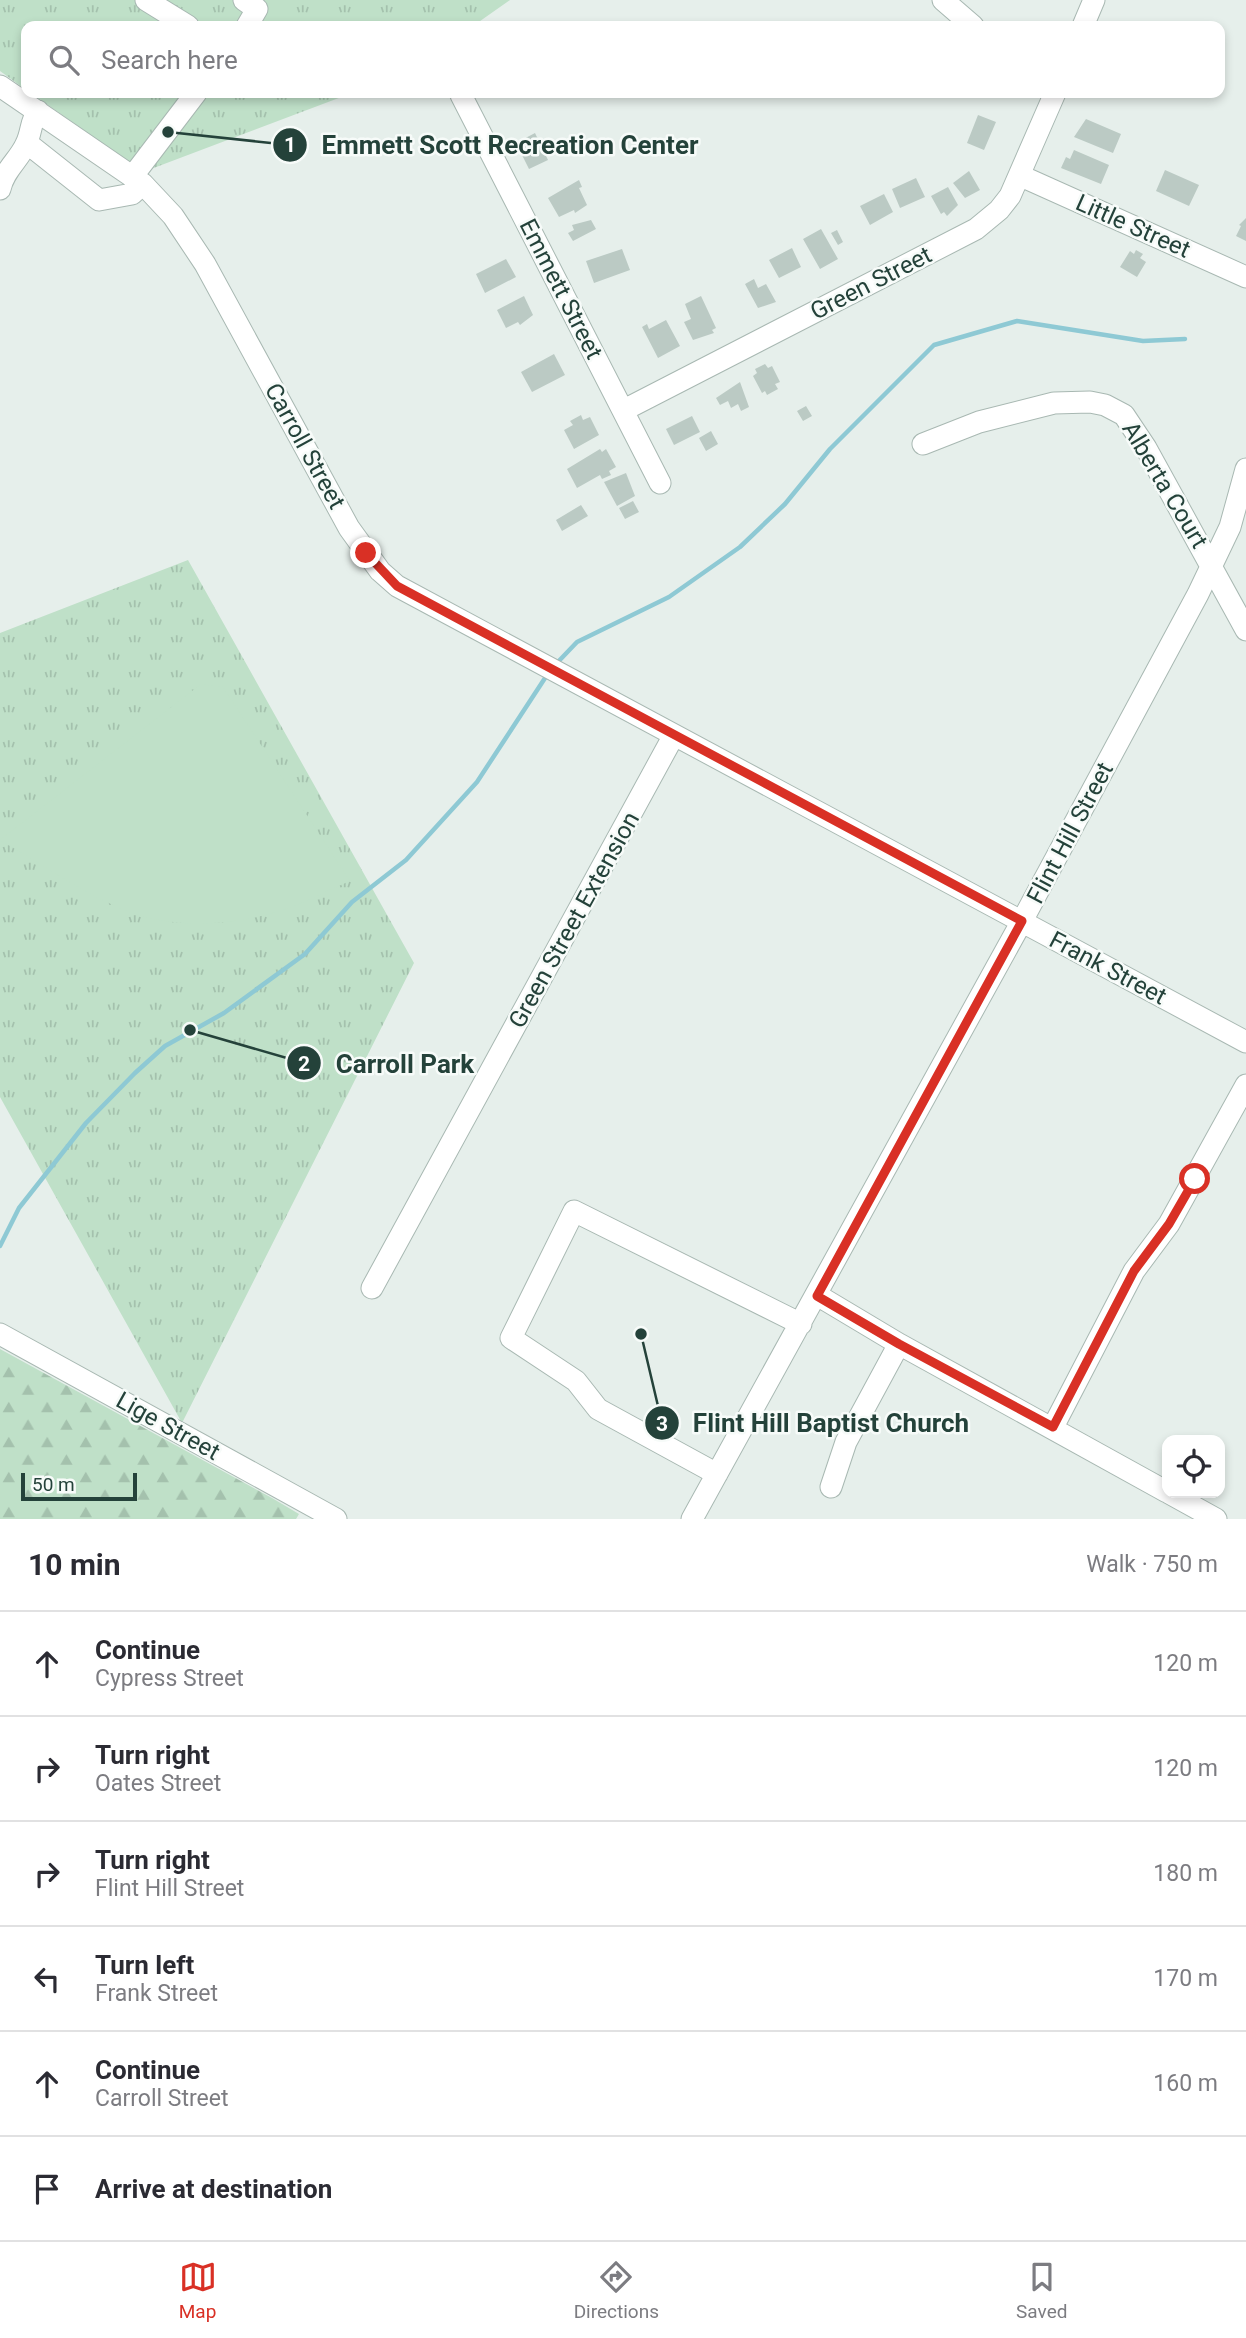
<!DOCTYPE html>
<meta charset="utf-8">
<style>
body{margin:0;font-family:Roboto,sans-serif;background:#f7f7f7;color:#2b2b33}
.controls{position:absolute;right:21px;bottom:21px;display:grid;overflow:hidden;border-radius:14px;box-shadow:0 4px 10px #0003}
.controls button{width:63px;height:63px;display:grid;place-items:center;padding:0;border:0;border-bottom:2px solid #e1e1e2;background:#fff;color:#2b2b33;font:35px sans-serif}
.scale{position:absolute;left:21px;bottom:18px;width:116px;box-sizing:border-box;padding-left:7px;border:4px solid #24423a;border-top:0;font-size:19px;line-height:24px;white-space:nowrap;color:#24423a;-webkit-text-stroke:5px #f7fbf9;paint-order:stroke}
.stop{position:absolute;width:21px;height:21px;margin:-16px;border:5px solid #d93025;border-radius:50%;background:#fff}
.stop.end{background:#d93025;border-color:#fff;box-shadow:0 2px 7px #0008}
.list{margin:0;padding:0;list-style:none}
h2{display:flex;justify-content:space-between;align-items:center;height:91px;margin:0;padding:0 28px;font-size:30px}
h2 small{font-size:23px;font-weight:400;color:#7c7c81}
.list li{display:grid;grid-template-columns:46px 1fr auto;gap:21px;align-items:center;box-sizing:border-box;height:105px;padding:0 28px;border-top:2px solid #e1e1e2}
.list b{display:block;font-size:26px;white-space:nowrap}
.list p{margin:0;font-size:23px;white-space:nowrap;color:#7c7c81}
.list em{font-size:23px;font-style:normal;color:#7c7c81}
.icon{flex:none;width:38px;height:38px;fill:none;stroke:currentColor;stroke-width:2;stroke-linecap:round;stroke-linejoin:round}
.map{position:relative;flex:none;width:1246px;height:1519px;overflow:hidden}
.search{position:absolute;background:#fff;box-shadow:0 4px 10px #0003;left:21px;right:21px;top:21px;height:77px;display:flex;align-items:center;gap:18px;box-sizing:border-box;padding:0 24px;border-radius:14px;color:#7c7c81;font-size:26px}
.sheet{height:721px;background:#fff}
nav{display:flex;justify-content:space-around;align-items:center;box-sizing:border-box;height:98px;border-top:2px solid #e1e1e2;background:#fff;font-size:19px;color:#7c7c81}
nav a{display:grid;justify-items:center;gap:4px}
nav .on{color:#d93025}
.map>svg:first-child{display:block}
</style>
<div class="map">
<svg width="1246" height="1519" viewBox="0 0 1246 1519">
<defs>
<pattern id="grass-tufts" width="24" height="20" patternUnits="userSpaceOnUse" patternTransform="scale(1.75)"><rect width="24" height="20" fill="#bfe0c8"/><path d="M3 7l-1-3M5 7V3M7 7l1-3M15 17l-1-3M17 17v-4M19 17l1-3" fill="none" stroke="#a4c1ad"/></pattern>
<pattern id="forest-firs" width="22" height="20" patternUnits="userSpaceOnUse" patternTransform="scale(1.75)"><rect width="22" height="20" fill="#bfe0c8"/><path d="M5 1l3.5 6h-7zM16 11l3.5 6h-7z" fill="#a4c1ad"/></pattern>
</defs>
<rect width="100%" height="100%" fill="#e6efeb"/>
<path fill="url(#grass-tufts)" d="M0,0H510L473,26H26V90L0,71Z
M31,93H352L143,172Z
M188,560L414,963L182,1423L0,1097V633Z"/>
<path fill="url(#forest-firs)" d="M0,1349L272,1498L299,1514L296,1519H0Z"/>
<path fill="#bfe0c8" d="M201,684L223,687L350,881C326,891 301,905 276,912C227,927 164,929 117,907C77,889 38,862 0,840Z"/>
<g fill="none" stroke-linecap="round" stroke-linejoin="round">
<path stroke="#8ec9d4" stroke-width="4.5" d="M555,665L577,642L669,597L740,547L785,504L830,449L934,345L1017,321L1143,341L1185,339
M0,1246L19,1208L86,1123L135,1073L165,1046L224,1013L305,954L352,902L406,860L477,782L547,675"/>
</g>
<path fill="#bbcac4" d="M978,115L996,122L984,150L967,143Z
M1086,119L1121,134L1113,153L1074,137Z
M535,133L548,160L529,169L516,143Z
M1074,150L1109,165L1101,184L1061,168L1066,157L1070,159Z
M1165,170L1199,185L1189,206L1156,191Z
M969,171L980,190L965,198L953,183Z
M916,178L925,197L900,208L892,189Z
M579,180L582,187L579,188L587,205L575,213L574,210L559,217L548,198Z
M948,187L958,205L947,216L944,212L941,214L931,196Z
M884,194L893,212L870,225L860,206Z
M1246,218V241L1236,236L1241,226L1239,225Z
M591,220L596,229L573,241L568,233L574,230L572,225Z
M821,229L838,259L820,269L803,239Z
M837,230L843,242L838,245L831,233Z
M792,248L801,267L779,278L769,260Z
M622,249L630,270L594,283L586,261Z
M1136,250L1143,254L1140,258L1146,262L1137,277L1120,267L1130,251L1134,254Z
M506,259L516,277L485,293L476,274Z
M754,279L758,288L766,284L776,302L758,308L745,284Z
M524,296L533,315L520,325L518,322L506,328L497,310Z
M701,296L716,328L712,330L714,333L693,340L684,322L691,319L685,304Z
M666,320L680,346L658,358L642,327L647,324L649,329Z
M554,354L565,375L532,392L521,372Z
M765,364L768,368L772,366L780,382L775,384L778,389L767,395L765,391L762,393L753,376L757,373L755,369Z
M740,382L749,407L741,411L738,404L731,408L728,401L720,405L716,398Z
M806,406L812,416L803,421L797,411Z
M581,415L583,420L590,417L599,435L574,449L564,430L573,425L570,421Z
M692,416L700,432L674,445L666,429Z
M711,431L718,444L706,451L699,438Z
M600,449L602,452L606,449L616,467L609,471L611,475L602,479L600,475L577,488L567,469Z
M626,473L635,496L617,506L604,482Z
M633,501L639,512L625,519L619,508Z
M581,505L588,516L562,531L556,520Z"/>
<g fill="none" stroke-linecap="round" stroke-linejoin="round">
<g stroke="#a8b8b2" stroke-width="23">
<path id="minor" d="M146,0L188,26
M244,0L257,9L247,26
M943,0L973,26
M1083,26L1094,0
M0,86L143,184L173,216L205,264L349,528L380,571L397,586L1246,1042
M461,95L660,483
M27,143L99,200L132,194L143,184
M1021,176L1246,277
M132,177L196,93
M0,189C4,170 19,160 26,144C32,132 30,122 38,111
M624,410L976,229L999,210L1010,196L1055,93
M923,444L979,422L1054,403L1090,402L1105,405L1124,415L1146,448L1246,630
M372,1288L674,735
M817,1295L899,1344L1167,1492
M0,1334L336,1519
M1053,1427L1134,1271L1169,1224L1246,1085
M717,1474L598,1409L576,1381L511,1338L574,1211L801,1324
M831,1487L846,1442L899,1344
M1169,1493L1216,1519
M692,1519L1022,921L1198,594L1230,527L1246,469"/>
</g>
<use href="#minor" stroke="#fff" stroke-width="21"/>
</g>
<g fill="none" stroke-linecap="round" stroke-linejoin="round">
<path stroke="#d93025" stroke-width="9" d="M366,553L397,586L1022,921L817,1296L899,1344L1053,1427L1134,1271L1169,1224L1195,1179"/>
</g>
<g text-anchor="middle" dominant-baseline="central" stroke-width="5" stroke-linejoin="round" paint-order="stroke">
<g font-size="24" fill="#24423a" stroke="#f7fbf9">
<text transform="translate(1133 226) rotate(24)">Little Street</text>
<text transform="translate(871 283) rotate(-27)">Green Street</text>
<text transform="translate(561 289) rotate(63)">Emmett Street</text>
<text transform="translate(305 446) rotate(61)">Carroll Street</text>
<text transform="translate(1165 485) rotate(59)">Alberta Court</text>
<text transform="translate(1070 833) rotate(-62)">Flint Hill Street</text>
<text transform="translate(574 920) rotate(-61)">Green Street Extension</text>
<text transform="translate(1108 968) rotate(28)">Frank Street</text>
<text transform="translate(168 1426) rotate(29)">Lige Street</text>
</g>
</g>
<path fill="none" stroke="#24423a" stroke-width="2.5" d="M168 132L290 145M190 1030L304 1063M641 1334L662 1423"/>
<g fill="#24423a" stroke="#f7fbf9" stroke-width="2.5">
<circle cx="168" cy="132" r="7"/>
<circle cx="190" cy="1030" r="7"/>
<circle cx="641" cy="1334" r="7"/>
<circle cx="290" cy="145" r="18"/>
<circle cx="304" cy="1063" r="18"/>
<circle cx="662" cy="1423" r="18"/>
</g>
<g font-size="21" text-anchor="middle" font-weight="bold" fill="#fff">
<text x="290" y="152">1</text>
<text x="304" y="1071">2</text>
<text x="662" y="1431">3</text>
</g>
<g font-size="26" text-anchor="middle" font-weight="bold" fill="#24423a" stroke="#f7fbf9" stroke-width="5" stroke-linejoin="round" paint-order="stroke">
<text x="510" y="154">Emmett Scott Recreation Center</text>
<text x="405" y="1073">Carroll Park</text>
<text x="831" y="1432">Flint Hill Baptist Church</text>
</g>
</svg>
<div class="controls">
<button><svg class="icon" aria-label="locate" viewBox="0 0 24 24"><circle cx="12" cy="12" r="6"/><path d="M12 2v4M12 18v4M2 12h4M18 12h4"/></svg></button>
</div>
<div class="scale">50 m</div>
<div class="stop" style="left:1195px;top:1179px"></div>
<div class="stop end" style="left:366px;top:553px"></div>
<div class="search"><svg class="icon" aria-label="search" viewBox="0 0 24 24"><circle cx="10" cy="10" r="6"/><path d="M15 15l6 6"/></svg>Search here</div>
</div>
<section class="sheet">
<h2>10 min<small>Walk · 750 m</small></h2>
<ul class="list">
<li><svg class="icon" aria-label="ahead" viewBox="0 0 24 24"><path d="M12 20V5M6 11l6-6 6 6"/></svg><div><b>Continue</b><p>Cypress Street</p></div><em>120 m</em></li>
<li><svg class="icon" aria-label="right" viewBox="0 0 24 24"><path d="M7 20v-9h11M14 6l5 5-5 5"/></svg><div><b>Turn right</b><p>Oates Street</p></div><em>120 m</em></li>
<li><svg class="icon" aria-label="right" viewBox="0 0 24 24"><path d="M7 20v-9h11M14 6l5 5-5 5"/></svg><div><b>Turn right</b><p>Flint Hill Street</p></div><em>180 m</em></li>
<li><svg class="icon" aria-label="left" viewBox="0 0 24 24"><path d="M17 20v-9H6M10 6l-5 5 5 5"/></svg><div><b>Turn left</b><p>Frank Street</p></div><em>170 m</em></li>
<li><svg class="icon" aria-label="ahead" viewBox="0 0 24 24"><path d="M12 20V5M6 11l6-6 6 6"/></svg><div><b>Continue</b><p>Carroll Street</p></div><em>160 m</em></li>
<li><svg class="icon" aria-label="arrive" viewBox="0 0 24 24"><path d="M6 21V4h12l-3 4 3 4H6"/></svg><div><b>Arrive at destination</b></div></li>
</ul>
</section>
<nav>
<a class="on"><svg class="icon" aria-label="map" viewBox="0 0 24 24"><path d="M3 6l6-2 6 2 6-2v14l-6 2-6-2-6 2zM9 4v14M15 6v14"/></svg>Map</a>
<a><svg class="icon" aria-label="directions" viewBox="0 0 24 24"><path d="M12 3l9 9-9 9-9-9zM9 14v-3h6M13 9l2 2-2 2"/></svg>Directions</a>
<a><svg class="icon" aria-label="saved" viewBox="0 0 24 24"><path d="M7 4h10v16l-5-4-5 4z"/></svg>Saved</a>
</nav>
